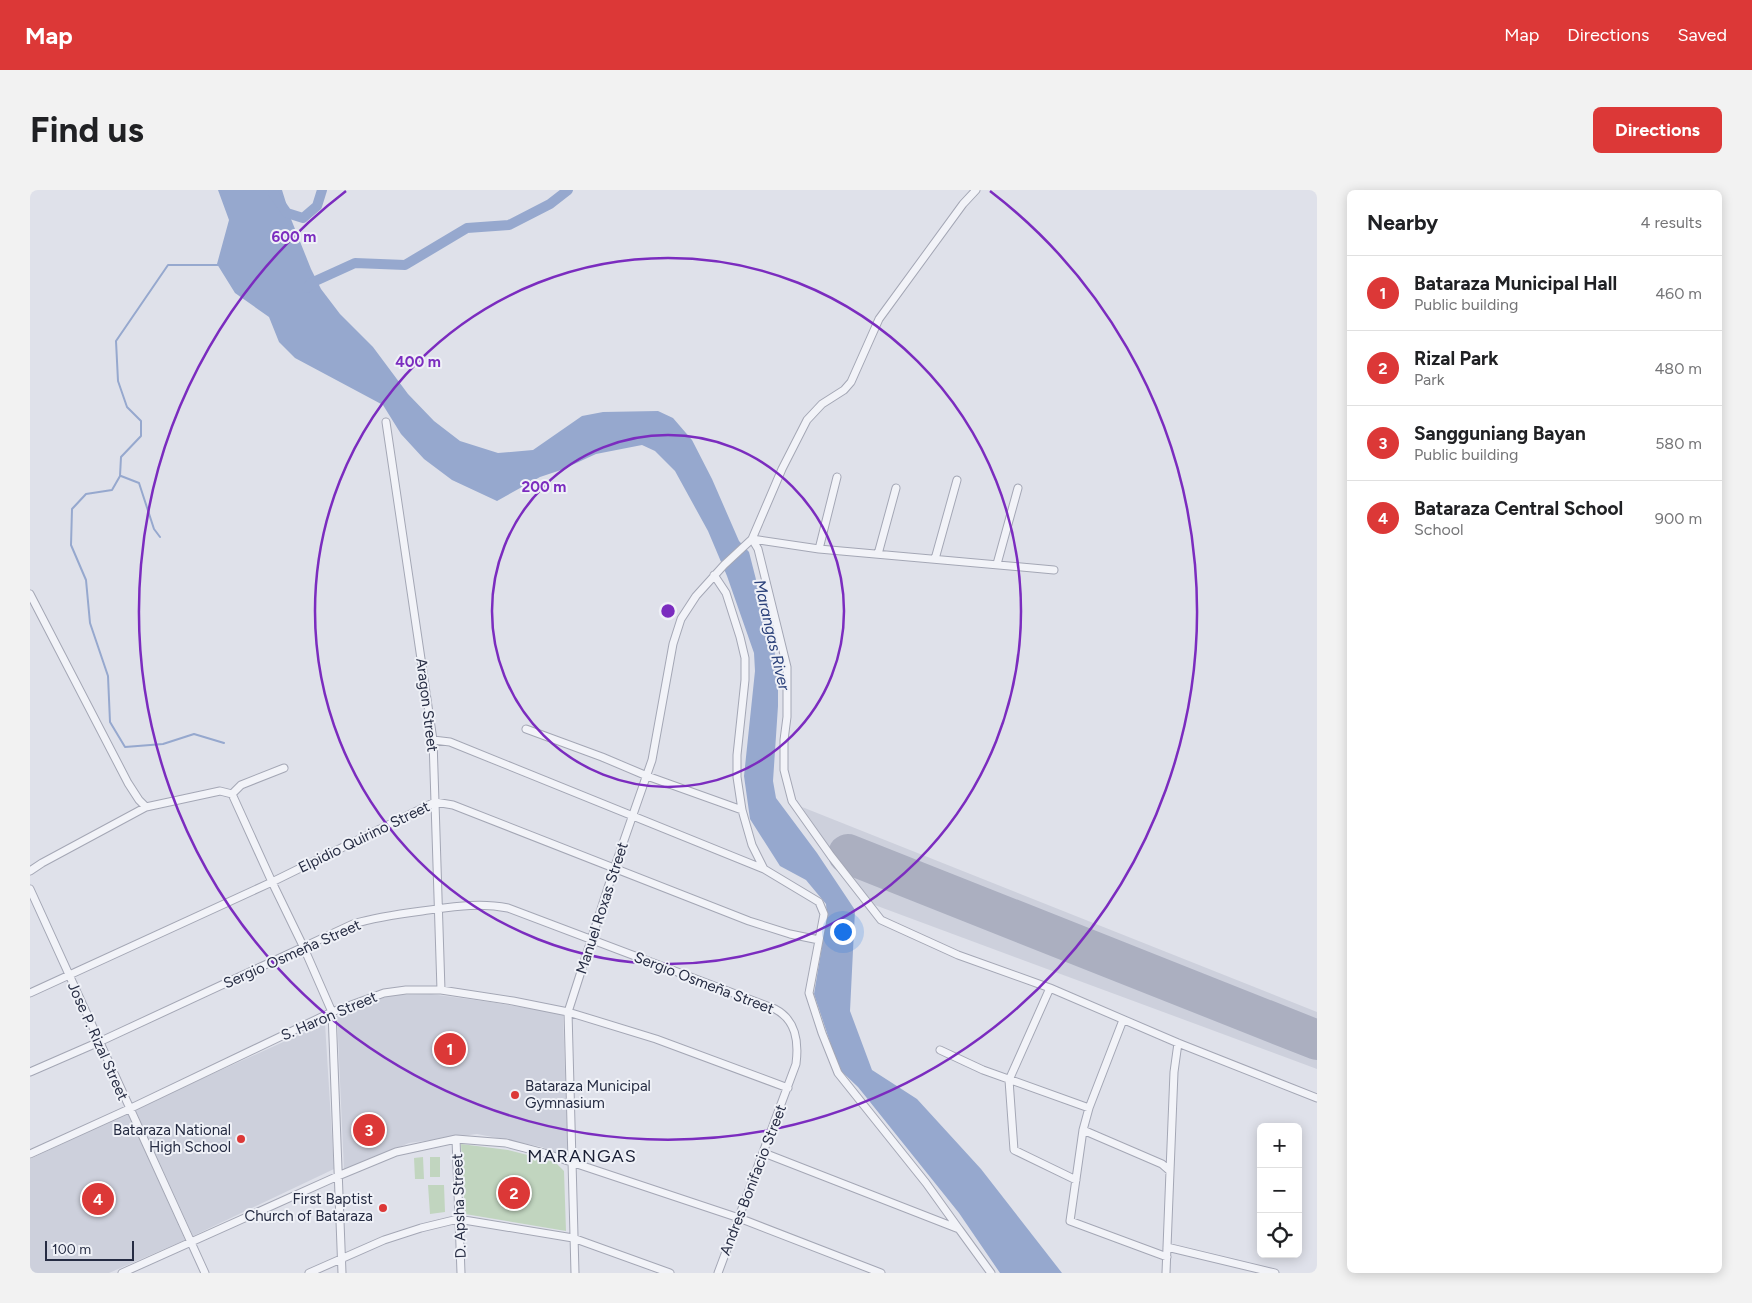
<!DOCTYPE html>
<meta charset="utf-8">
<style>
body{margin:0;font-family:Figtree,sans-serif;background:#f2f2f2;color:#202124}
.controls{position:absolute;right:15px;bottom:15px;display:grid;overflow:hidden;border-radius:8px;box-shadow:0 2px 12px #0003}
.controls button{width:45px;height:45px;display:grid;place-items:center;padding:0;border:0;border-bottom:1px solid #e0e0e0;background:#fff;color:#202124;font:25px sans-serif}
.scale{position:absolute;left:15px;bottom:12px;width:89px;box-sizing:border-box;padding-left:5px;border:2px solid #262c43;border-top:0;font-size:14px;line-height:18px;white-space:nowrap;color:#262c43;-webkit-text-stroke:4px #eff1f7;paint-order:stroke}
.you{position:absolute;left:812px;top:741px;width:18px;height:18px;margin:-12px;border:4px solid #fff;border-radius:50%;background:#1a73e8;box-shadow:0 0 0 8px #1a73e833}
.badge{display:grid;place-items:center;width:32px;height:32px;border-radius:50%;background:#dc3837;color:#fff;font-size:16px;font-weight:700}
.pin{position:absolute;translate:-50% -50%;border:2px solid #fff;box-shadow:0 1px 5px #0006}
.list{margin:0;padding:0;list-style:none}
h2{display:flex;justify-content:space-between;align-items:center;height:65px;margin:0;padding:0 20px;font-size:21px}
h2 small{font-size:16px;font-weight:400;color:#757577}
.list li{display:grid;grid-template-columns:32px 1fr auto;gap:15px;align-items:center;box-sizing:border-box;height:75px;padding:0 20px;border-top:1px solid #e0e0e0}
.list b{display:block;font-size:19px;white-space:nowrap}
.list p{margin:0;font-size:16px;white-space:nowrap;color:#757577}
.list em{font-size:16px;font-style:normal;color:#757577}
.icon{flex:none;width:28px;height:28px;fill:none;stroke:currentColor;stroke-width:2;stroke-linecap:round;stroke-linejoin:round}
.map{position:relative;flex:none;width:1287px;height:1083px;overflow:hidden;border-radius:8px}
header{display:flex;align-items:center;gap:30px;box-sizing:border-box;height:70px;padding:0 25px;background:#dc3837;color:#fff}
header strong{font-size:24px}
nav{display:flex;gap:28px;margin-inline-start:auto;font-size:18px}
.intro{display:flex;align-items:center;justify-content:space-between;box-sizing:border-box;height:120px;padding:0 30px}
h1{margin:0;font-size:35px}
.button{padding:12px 22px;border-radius:8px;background:#dc3837;color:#fff;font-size:18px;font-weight:700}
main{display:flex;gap:30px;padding:0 30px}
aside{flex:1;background:#fff;border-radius:8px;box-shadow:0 2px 12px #0003}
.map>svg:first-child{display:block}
</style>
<header>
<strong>Map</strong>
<nav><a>Map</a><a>Directions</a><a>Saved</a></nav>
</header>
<div class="intro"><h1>Find us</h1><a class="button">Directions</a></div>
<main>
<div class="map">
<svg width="1287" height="1083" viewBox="0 0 1287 1083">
<rect width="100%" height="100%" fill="#dfe1ea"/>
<path fill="#cdd0dc" d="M772,617L1287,822V879L842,714L806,667Z
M401,804L460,812L533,824L538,968L512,957L447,944L379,953L314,980L307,824L362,805Z
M295,833L304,979L163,1046L105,919Z
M98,923L155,1050L79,1083H0V969Z"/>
<path fill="#c1d5bf" d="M431,954L478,960L525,972L534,981L536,1041L435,1024Z
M393,967L394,989H385L384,968Z
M400,967H410V987H400Z
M398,995H414L415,1022L400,1024Z"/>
<path fill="#96a8ce" d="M188,0H252L261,29L281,79L291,99L310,124L343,157L378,204L404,231L430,251L468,263L503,260L552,226L573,222L628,221L643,228L662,250L682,289L709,351L719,362L748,476V516L743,591L746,608L787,663L825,720L820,821L842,880L887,909L951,979L1032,1083H970L929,1023L828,897L809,879L784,804L797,726L796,714L776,690L750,676L720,629L714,586L725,481L724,463L697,386L678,341L645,281L625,261L612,255L566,264L531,280L510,287L467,311L422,290L394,269L371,244L353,215L265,168L249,152L239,127L205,103L187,74L199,30Z"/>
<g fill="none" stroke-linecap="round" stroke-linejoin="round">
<path stroke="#96a8ce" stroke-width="2" d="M189,75H138L86,151L88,191L97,217L111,231V246L91,267L90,286L82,300L56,304L42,319L41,355L56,390L60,433L78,486L80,532L95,557L133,554L164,544L194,553
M91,286L109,293L124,339L130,347"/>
<path stroke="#96a8ce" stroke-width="10" d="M244,0L243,3L257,23L273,28L287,16L292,0
M277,98L281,93L325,73L375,75L437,38L479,35L520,14L538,0"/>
<path stroke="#abafc0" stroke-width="40" d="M818,664L1287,850"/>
<g stroke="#a4a7b5" stroke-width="9">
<path id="minor" d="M356,232L403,550L411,800
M722,349L728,359L757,477V527L754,550V580L762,611L801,666L851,730L928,765L1020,798L1148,853L1287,908
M722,349L789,359L1024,380
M789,359L807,287
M848,364L866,298
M905,369L927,290
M967,374L988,298
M684,385L696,403L710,447L715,468V490L707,565V587L712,620L722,655L734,679L789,712L794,724L779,803L792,843L808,883L896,993L929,1039
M0,404L98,593L109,610L116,617
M496,539L572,567L617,586L712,620
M403,550L420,552L734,679
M202,604L242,692L274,758L302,822L312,1083
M202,604L211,595L254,578
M0,681L12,673L116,617L190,601L202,604
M0,699L175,1083
M1020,798L979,890L984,960L1046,990
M0,803L242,692L405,612L423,615L719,731L760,744L789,750
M1093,830L1059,918L1053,940L1040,1031L1137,1067
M910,860L953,880L1059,918
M0,882L69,852L323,734C346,727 369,724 392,721C422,717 449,712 478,718L745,819C766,830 769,851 766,874L688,1083
M1053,940L1132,974L1140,981L1136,1083
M426,949L431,1083
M734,963L929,1039L961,1083
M0,964L99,919L302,822L354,803L376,800H411L483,811L538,822L626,849L758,898
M1140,981L1144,882L1148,853
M1137,1057L1245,1083
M92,1083L308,986L366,962L426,949L476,953L514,963L709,1028L851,1083
M279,1083L354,1050L391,1038L428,1029L543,1048L640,1083
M545,1083L538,822L584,679L622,570L643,454L651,429L666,406L694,375L722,349L752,279L777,230L792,214L814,200L821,192L849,129L933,14L946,0"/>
</g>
<use href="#minor" stroke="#f2f3f8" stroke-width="7"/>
</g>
<g fill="none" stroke="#7b2cbf" stroke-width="2.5">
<circle cx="638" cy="421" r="176"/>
<circle cx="638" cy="421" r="353"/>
<path d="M960 1A529 529 0 1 1 316 1"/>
</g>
<g fill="#dc3837" stroke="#eff1f7" stroke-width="2">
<circle cx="485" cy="905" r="5"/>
<circle cx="211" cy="949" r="5"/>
<circle cx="353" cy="1018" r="5"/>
</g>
<g text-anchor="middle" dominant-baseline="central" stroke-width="4" stroke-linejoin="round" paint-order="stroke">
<g font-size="15" fill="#262c43" stroke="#eff1f7">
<text transform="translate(397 515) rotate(83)">Aragon Street</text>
<text transform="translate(334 647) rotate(-26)">Elpidio Quirino Street</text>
<text transform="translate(572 718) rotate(-72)">Manuel Roxas Street</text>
<text transform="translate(262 764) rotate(-24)">Sergio Osmeña Street</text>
<text transform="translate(674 793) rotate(21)">Sergio Osmeña Street</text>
<text transform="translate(299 826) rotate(-23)">S. Haron Street</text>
<text transform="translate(68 851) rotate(66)">Jose P. Rizal Street</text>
<text transform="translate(723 990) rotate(-69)">Andres Bonifacio Street</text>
<text transform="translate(429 1016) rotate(-92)">D. Apsha Street</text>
</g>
<g font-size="15" fill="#262c43" stroke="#eff1f7" text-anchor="end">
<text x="495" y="896" text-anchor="start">Bataraza Municipal<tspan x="495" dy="17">Gymnasium</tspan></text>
<text x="201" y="940">Bataraza National<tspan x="201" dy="17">High School</tspan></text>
<text x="343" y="1009">First Baptist<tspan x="343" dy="17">Church of Bataraza</tspan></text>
</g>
<g font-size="16" font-style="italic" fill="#2c427b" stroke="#eff1f7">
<text transform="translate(742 445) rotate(77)">Marangas River</text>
</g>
<g font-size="18" letter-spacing="1" fill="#181d33" stroke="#eff1f7">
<text x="552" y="966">MARANGAS</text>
</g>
</g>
<circle cx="638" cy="421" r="8" fill="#7b2cbf" stroke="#eff1f7" stroke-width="2.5"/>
<g font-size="15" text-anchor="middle" font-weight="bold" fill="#7b2cbf" stroke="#eff1f7" stroke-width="4" stroke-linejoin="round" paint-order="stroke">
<text x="264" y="52">600 m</text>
<text x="388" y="177">400 m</text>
<text x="514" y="302">200 m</text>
</g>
</svg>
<div class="controls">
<button>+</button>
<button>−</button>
<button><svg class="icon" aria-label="locate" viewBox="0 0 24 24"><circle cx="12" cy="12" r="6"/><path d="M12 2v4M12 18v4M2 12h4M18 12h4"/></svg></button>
</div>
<div class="scale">100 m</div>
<div class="you"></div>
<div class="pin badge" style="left:420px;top:859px">1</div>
<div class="pin badge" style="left:484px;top:1003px">2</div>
<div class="pin badge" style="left:339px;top:940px">3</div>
<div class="pin badge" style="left:68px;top:1009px">4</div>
</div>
<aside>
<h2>Nearby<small>4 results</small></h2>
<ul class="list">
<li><span class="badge">1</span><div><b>Bataraza Municipal Hall</b><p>Public building</p></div><em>460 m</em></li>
<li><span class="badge">2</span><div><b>Rizal Park</b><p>Park</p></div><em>480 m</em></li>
<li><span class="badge">3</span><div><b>Sangguniang Bayan</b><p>Public building</p></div><em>580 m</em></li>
<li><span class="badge">4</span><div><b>Bataraza Central School</b><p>School</p></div><em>900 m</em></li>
</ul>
</aside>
</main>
